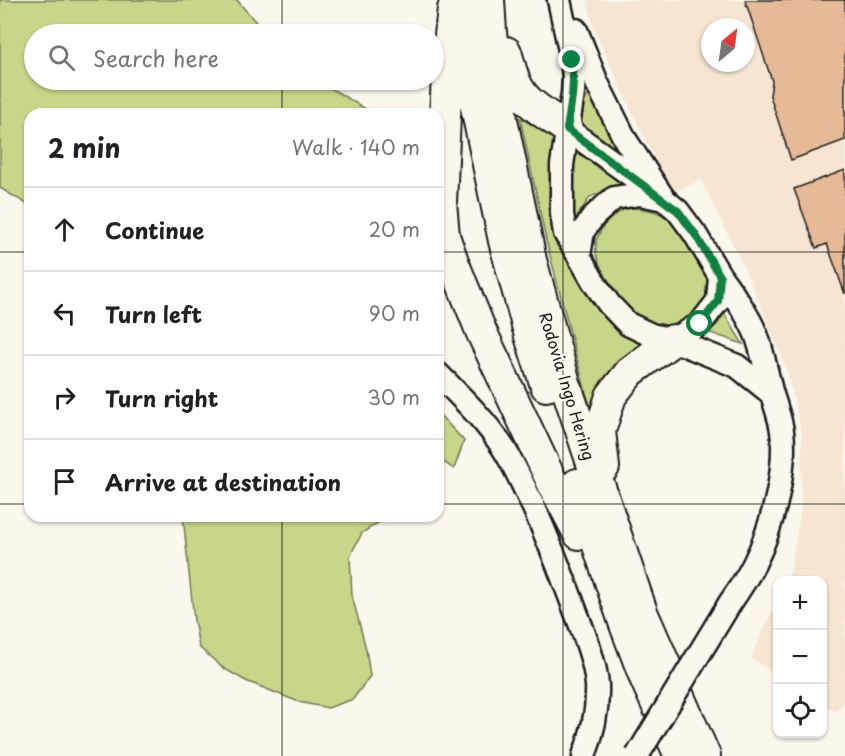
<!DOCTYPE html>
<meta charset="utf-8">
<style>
body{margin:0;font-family:"Playpen Sans",sans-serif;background:#f2f2f2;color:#202124}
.controls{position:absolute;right:18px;bottom:18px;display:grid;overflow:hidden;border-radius:12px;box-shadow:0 2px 4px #0004}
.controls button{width:54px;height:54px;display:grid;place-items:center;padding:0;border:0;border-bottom:2px solid #e0e0e0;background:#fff;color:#202124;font:30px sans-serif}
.compass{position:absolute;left:701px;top:18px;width:54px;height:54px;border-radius:50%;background:#fff;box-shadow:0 2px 4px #0004;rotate:29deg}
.stop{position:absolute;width:18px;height:18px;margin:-14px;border:4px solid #0b8043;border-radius:50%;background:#fff}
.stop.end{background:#0b8043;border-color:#fff;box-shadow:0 2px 6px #0008}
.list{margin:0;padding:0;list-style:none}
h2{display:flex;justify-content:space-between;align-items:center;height:78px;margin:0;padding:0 24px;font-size:26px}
h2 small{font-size:20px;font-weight:400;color:#757577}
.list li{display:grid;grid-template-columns:39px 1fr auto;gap:18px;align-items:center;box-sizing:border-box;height:84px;padding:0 24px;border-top:2px solid #e0e0e0}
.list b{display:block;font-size:22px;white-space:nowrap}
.list em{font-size:20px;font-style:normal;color:#757577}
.icon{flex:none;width:33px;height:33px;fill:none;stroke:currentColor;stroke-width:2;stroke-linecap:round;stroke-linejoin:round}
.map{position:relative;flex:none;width:845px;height:756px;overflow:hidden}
.search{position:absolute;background:#fff;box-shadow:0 2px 4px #0004;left:24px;top:24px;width:420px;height:66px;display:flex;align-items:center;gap:15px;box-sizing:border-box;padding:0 21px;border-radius:33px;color:#757577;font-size:22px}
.panel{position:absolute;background:#fff;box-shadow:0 2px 4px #0004;left:24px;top:108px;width:420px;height:414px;border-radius:18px}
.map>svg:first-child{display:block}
</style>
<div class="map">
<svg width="845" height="756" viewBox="0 0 845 756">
<rect width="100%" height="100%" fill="#fbf7ec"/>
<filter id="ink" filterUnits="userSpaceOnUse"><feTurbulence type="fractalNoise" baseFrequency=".0167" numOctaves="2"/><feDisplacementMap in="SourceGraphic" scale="12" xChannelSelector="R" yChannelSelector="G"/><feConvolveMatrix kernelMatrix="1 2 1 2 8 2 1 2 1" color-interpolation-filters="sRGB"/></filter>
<g filter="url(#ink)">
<path fill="#f5e5d2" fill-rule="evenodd" d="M587,0H845V701L835,712L823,704L822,580H787L790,573L801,508L802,434L787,370L746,271L701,180L673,193L638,125L594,29ZM710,27H746V63H710Z
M777,601V675L751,658Z"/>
<path fill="#c8d689" stroke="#727952" stroke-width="1.5" d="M0,0H237L266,34H34V80H317L371,112L372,114H30V206L0,188Z
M590,92L624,155L574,120Z
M520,118L554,137L549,200L550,220L555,242L574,272L615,327L646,345L618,361L600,383L591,412L546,240Z
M575,147L623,183L590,197L580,212L575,225C565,202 572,172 575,147Z
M628,207C642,209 656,210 668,218C678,225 701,258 705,270C709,281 710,299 702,309C699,312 696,317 693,320C675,332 649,326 633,313C624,307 616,294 611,285C601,269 590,252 599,234C605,220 616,214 628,207Z
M724,313L743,344L708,332L718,324Z
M438,413L464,441L454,469L438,458Z
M183,516H415L385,518L362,533L350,556L352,596L366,649L370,676L353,699L328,708L299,702L246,681L223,668L199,647L194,620Z"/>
<path fill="#e7ba97" stroke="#1c1c1c" stroke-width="1.5" d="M745,0H845V140L791,160L770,96L772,81Z
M845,170V294L827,244L816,248L794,189Z"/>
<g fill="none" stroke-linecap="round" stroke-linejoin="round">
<g stroke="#1c1c1c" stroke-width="27">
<path id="secondary" d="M559,0L572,60L574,77L573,93L562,165V214L565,233L579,256
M576,30L597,83L626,141L664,199
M567,129L653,191
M720,276C733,294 747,313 756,334C763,352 766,372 771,391C775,405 780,417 782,431C787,471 772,528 754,564C747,578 739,590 730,603
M673,340L700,324L718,301L720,276L695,234L678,211L664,199L640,194L614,198L594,216L583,231L579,256L595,284L609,304L628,324L651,335L673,340L737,366L772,394
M438,374C461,397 486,421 504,449C516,468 525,489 535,510C550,544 564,580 577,615C585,637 595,661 597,685C598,710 593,733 584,756"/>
</g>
<g stroke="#1c1c1c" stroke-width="34">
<path id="highway" d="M465,0L475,102L504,241L530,336L546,386
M489,0L491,32L502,120L531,260L565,383L642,612L705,756
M453,9L448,53L441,202L444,236L454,264L481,331L554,486L579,534
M506,52C510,64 512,78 519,89C529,106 551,117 567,129
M604,467L600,431L611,396L630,372L673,340
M577,484L624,622L645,678L680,756"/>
</g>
<use href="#secondary" stroke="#fbf7ec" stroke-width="22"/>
<use href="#highway" stroke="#fbf7ec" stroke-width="30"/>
<g stroke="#1c1c1c" stroke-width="27" stroke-linecap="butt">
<path id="secondary-bridge" d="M637,756L730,603"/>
</g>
<use href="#secondary-bridge" stroke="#fbf7ec" stroke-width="22"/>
</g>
</g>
<g fill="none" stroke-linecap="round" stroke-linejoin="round" filter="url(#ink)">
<path stroke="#0b8043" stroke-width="8" d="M572,60C575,84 571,105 567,129L678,211L695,234L720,276L718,301L700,324"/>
</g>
<path fill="none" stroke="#1c1c1c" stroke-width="1.5" stroke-opacity="0.55" d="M282,0V34M563,0V756M282,80V114M0,252H30M438,252H845M0,504H30M438,504H845M282,516V756"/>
<g text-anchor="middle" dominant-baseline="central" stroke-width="4.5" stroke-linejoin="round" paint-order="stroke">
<g font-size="16" fill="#1c1c1c" stroke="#fbf7ec">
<text transform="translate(568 386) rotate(73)">Rodovia Ingo Hering</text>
</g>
</g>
</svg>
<div class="controls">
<button>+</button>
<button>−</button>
<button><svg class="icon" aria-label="locate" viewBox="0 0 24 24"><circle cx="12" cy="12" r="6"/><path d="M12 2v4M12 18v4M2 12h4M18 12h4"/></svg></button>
</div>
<svg class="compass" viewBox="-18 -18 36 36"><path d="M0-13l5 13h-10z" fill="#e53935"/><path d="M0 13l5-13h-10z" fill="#757577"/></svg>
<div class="stop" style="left:700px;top:324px"></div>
<div class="stop end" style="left:572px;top:60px"></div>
<div class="search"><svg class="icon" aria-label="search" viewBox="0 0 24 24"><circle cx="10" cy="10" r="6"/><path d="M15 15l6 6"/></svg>Search here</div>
<section class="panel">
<h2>2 min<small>Walk · 140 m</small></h2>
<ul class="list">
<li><svg class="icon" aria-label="ahead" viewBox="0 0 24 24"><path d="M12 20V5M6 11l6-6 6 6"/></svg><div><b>Continue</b></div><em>20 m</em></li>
<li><svg class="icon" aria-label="left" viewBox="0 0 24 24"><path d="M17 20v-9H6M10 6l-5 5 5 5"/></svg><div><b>Turn left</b></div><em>90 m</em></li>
<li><svg class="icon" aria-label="right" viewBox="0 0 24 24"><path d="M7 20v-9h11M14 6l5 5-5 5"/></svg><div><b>Turn right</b></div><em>30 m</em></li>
<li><svg class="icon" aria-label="arrive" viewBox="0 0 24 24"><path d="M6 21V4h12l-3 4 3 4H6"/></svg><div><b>Arrive at destination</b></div></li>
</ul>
</section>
</div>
